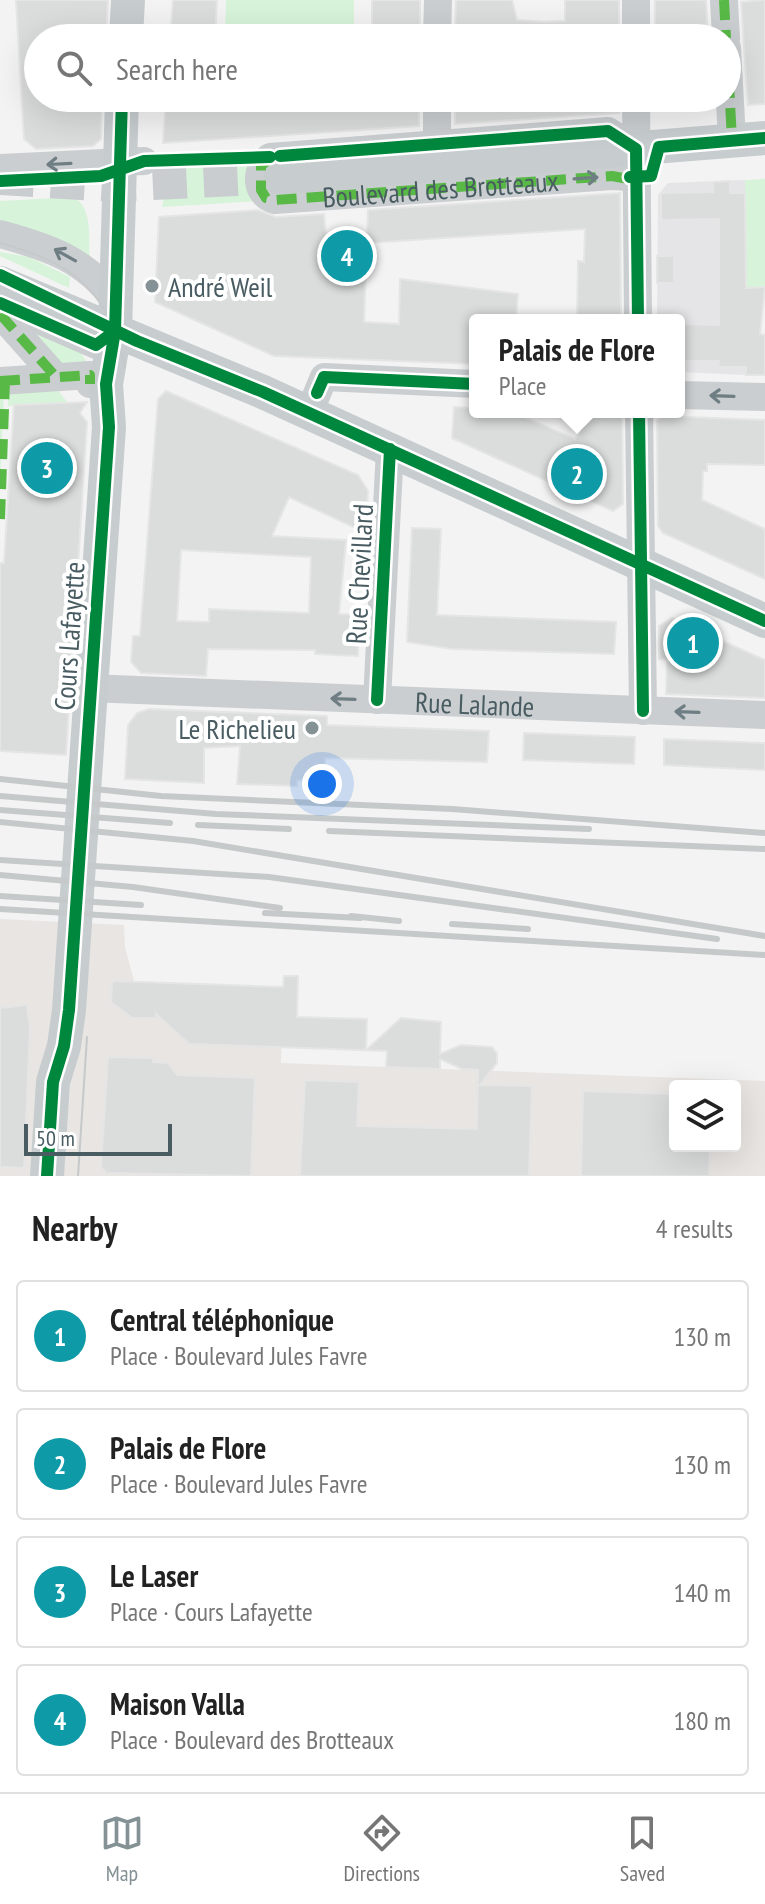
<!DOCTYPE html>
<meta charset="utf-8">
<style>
body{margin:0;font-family:"PT Sans Narrow",sans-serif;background:#f2f2f2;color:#222}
.controls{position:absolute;right:24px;bottom:24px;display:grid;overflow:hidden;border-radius:8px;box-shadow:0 8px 32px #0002}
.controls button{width:72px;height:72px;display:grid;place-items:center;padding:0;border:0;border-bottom:2px solid #e0e0e0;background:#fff;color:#222;font:40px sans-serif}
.scale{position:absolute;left:24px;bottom:20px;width:148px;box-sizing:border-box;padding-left:8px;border:4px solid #485c62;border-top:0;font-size:22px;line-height:28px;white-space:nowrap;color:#485c62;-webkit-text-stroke:6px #fff;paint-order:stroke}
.you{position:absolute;left:322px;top:784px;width:28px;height:28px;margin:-20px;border:6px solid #fff;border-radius:50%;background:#1a73e8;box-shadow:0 0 0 12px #1a73e833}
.badge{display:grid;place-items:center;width:52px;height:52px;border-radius:50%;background:#849195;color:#fff;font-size:26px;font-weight:700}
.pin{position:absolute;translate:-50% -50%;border:4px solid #fff;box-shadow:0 2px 8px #0006}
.popup{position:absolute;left:469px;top:314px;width:216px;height:104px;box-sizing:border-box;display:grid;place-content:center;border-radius:8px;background:#fff;filter:drop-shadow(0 2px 6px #0005);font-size:26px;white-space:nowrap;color:#767676}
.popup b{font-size:30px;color:#222}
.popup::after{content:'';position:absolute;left:50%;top:100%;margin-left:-16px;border:16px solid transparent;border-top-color:#fff}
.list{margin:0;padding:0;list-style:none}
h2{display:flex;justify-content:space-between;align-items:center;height:104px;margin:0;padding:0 32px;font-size:34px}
h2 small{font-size:26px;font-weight:400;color:#767676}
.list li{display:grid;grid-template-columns:52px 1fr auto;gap:24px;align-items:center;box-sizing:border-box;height:112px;margin:0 16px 16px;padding:0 16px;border:2px solid #e0e0e0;border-radius:8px}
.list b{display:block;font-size:30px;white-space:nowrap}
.list p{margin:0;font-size:26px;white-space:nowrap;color:#767676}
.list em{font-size:26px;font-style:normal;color:#767676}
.icon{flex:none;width:44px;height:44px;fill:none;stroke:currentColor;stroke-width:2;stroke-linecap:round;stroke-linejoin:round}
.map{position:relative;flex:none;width:765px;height:1176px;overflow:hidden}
.search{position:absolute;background:#fff;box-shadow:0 8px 32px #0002;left:24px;right:24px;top:24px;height:88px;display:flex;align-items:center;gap:20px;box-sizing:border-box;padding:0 28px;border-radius:44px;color:#767676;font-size:30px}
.sheet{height:616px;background:#fff}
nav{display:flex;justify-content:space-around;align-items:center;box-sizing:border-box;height:112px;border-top:2px solid #e0e0e0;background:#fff;font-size:22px;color:#767676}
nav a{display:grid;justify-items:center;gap:4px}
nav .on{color:#849195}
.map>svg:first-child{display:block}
</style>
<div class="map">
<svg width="765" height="1176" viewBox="0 0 765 1176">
<rect width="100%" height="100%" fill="#f4f3f3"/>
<path fill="#e8e5e2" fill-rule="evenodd" d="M0,919L124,925L125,947L134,981L283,987L281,1063L765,1081V1176H0ZM675,1086H735V1146H675Z"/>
<path fill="#e5e4e6" d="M745,180L746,375L679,372V320H657L658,195L668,183Z"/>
<path fill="#d7f4da" d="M226,0H354V38H225Z
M259,160L262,201L162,207L170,166Z
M765,179V287L746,291L745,180Z
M73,197C94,207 88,241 90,262L0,221V201Z
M0,252L29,257L70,277L69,288L0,256Z
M12,319L78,348L89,366L54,367Z
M56,388L68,403L8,406V391Z
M4,391L0,486V392Z"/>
<path fill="#dbdcdc" stroke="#e5e5e6" stroke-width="2" fill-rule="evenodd" d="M16,0H108L106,38H38V98H102L101,139L93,146L36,149L24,139Z
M173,0H217L215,38H170Z
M372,0H420V38H372Z
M456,0H512L517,20L544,22L565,21V0H619V38H455Z
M655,0H706L708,38H655Z
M765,0V104L748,105L741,2Z
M166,98H419V126L163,143Z
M455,98H619V113L455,124Z
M730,181V193H745L746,288L765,287L760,334L765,335V375H746V367H718L719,361H679V324L719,325V219L661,220V193L713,192V182Z
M620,193L621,320H577L578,261L584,262L585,229L367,243V237L364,322L399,324L400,279L518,294L516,320H475V364L274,356L155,302L159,217L258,210L276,217L324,214L326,238L367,236L368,210Z
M657,256H674V283H657Z
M166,391L358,475L368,491L366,533L289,497L272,536L346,540L339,614L360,615L358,656L315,654V650L208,649L206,676L141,673L131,662L133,636H140L158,399ZM181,550L311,557L309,613L209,609V622L177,621Z
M87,402L80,413L87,422L66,755L0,751V563H4L14,405Z
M454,407L475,408V412H529L526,418L575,439L590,413L622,414L623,504L613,511L452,438Z
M662,416L765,420V465L707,464V471H703L702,500L765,529V579L663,533L658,526L657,421Z
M412,528L441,529L437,615L616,622L614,654L452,649L407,642Z
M672,618L765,660V698L666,694L667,660L659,659V626Z
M149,709L327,716V725L489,731L487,762L325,758L324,781L297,780V786L237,784L240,746L204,748V783L125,779L128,725L137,713Z
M524,733L635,737L634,764L523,760Z
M664,739L765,743V770L664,765Z
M284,976H298L297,1017L367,1019L366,1050L401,1018L441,1022L440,1054L461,1045L492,1047L497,1053V1063L480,1085L532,1086L529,1176H300L305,1080L359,1082L357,1126L477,1129L478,1070L462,1069L440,1059V1069L386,1067L387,1051L189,1044L156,1014V1018H132L111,1002L112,981L283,987Z
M27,1005L30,1029L24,1168L0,1167V1008Z
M108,1057L153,1058V1062L168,1063L177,1075L255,1078L251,1176L106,1173L101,1167Z
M583,1091L675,1094V1146H710L709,1176H581Z"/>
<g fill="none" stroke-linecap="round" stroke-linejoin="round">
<path stroke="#c9cdcf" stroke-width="34" stroke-dasharray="34 17" stroke-linecap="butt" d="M0,178L112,185L280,177"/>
<g stroke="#caced0" stroke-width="28">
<path d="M636,0V38"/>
<path d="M724,0L726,38"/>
<path d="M437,38L438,0"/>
<path d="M727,48L732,139"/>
<path d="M636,98L638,320"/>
<path d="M437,144V98"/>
<path id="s1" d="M636,149L608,131L270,157C255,169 254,194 275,200L612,176L630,177L637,184"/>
<path d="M0,168L144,161"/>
<path d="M0,234C48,247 85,259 116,301"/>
<path d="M0,303L96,345L115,331"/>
<path d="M0,314L56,377"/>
<path d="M0,381L90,375V384"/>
<path d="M679,395L765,397"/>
<path d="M639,412L643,711"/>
<path d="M309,413L324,377L475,384"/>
<path id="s2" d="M89,688L765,715"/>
<path d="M377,700L390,449"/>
</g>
<path stroke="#c7cdcf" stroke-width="34" d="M126,38L128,0
M280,177L765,138
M0,283L263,392L765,621
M47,1176L53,1082L64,1046L69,1010L109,427L106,384L115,331L122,98"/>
<path stroke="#c6c9ca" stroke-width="2" d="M0,243C75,264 108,290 125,368
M78,1176L87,1037"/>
<path stroke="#c6c9ca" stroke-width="6" d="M0,779L161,796L452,809L765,833
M0,796L216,814L589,829
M0,810L170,823
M0,822L193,841L765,936
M198,825L289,829
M329,831L765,849
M0,860L269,877L717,939
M0,875L133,887L280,908
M0,896L141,905
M0,909L765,955
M265,913L360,918
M351,916L399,921
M452,924L528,929"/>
<path stroke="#58b947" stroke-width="10" stroke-dasharray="20 10" stroke-linecap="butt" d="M724,0L726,38
M727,48L732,139
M273,156L261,166V190L266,198L275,200L612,176L634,180
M0,314L56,377
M0,381L90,375V384
M0,519L5,381"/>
<g stroke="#fff" stroke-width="17">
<path id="cycleway" d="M280,156L608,131L636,149L638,320
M630,177L651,176L659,147L765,138
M0,181L101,176L144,161L270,157
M0,275L137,341L263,392L765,621
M0,303L96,345L115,331
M317,393L324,377L475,384
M639,412L643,711
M377,700L390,449
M47,1176L53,1082L64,1046L69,1010L109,427L106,384L115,331L122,98"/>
</g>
<use href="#cycleway" stroke="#00873e" stroke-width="12"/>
</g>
<defs><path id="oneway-shaft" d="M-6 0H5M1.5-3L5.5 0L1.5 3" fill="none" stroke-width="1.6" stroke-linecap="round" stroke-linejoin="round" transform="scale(2)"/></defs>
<g stroke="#6f7e83">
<use href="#oneway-shaft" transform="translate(59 164) rotate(177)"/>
<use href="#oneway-shaft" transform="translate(586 178) rotate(-4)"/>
<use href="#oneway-shaft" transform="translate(65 255) rotate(-151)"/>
<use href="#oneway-shaft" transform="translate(722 396) rotate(-178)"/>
<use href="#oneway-shaft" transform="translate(343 699) rotate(-178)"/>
<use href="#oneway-shaft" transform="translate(687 712) rotate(-178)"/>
</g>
<g fill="#849195" stroke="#fff" stroke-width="3">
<circle cx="152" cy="286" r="8"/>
<circle cx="312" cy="728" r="8"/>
</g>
<g text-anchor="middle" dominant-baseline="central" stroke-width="8" stroke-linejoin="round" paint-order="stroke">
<g font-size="28" fill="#485c62" stroke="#fff">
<text stroke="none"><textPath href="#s1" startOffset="592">Boulevard des Brotteaux</textPath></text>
<text transform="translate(359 574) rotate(-87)">Rue Chevillard</text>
<text transform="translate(69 636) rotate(-86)">Cours Lafayette</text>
<text stroke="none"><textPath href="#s2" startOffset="386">Rue Lalande</textPath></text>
</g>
<g font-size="28" fill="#485c62" stroke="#fff" text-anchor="start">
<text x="168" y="286">André Weil</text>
<text x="296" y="728" text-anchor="end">Le Richelieu</text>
</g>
</g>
</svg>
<div class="controls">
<button><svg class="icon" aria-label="layers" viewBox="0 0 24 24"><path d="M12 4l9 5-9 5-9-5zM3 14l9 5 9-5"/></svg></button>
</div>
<div class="scale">50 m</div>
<div class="you"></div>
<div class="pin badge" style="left:693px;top:643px;background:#0f9aa8">1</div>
<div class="pin badge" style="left:577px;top:474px;background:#0f9aa8">2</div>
<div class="popup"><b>Palais de Flore</b>Place</div>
<div class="pin badge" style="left:47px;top:468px;background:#0f9aa8">3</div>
<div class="pin badge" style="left:347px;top:256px;background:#0f9aa8">4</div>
<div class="search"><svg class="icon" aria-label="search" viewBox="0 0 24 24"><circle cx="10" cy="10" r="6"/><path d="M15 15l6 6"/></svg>Search here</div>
</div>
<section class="sheet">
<h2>Nearby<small>4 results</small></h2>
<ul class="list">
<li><span class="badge" style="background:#0f9aa8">1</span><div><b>Central téléphonique</b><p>Place · Boulevard Jules Favre</p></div><em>130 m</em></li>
<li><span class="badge" style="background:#0f9aa8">2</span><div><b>Palais de Flore</b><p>Place · Boulevard Jules Favre</p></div><em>130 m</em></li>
<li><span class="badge" style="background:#0f9aa8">3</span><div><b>Le Laser</b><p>Place · Cours Lafayette</p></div><em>140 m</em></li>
<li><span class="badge" style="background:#0f9aa8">4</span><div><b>Maison Valla</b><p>Place · Boulevard des Brotteaux</p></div><em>180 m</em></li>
</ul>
</section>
<nav>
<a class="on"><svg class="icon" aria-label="map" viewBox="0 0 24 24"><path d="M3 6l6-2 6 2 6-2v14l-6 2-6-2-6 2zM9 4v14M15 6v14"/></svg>Map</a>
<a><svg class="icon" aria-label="directions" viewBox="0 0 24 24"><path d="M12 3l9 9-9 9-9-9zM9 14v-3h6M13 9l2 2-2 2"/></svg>Directions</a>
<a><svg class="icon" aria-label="saved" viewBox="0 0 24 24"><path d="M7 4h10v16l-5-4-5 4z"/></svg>Saved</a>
</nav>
